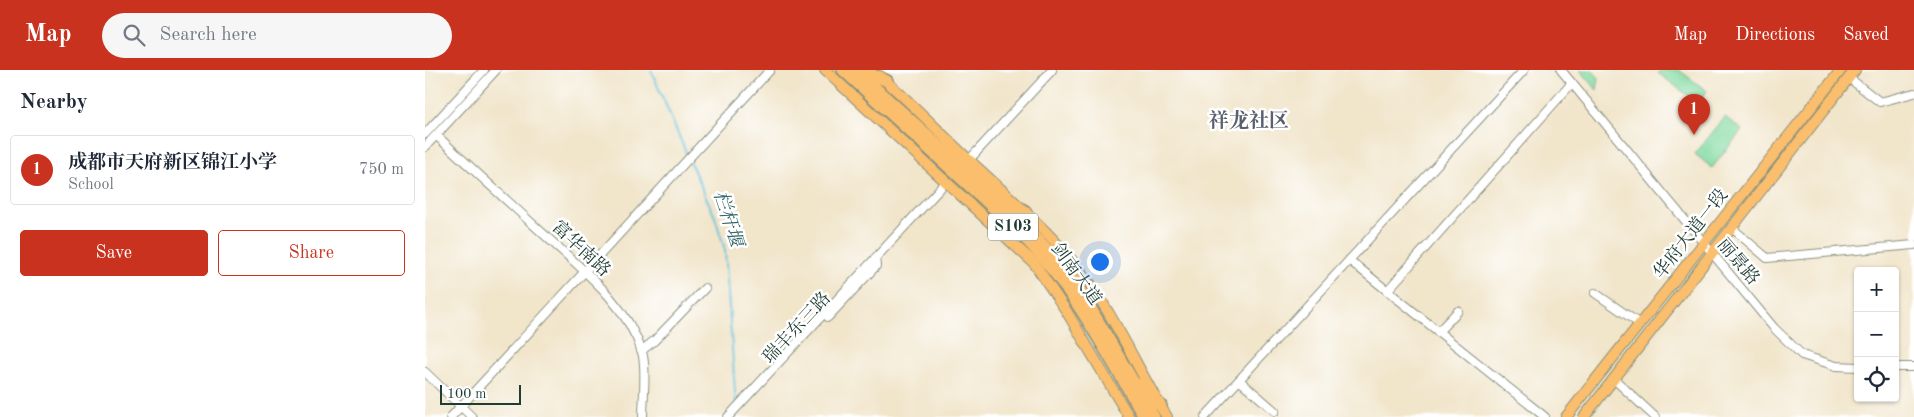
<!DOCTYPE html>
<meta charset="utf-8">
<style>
body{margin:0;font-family:"Old Standard TT","Noto Serif SC",serif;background:#f6f6f7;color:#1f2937}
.controls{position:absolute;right:15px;bottom:15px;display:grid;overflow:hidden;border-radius:5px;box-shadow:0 1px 4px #0004}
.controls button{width:45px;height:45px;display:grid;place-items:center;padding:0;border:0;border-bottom:1px solid #e0e1e3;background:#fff;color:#1f2937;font:25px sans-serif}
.scale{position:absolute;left:15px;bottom:12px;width:81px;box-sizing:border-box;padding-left:5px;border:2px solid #1f3d34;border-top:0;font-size:14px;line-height:18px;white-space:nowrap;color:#1f3d34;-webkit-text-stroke:4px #fff;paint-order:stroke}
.you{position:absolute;left:674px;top:191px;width:18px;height:18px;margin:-12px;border:4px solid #fff;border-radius:50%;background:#1a73e8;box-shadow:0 0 0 8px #1a73e833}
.badge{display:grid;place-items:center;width:32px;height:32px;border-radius:50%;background:#c8321e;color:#fff;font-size:16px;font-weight:700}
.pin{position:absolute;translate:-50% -41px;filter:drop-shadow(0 1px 2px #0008)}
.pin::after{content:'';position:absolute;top:26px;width:18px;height:15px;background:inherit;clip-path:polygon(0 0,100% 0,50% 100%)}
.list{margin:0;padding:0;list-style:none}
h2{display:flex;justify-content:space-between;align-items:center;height:65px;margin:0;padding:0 20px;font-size:21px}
h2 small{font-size:16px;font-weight:400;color:#747a83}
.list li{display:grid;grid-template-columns:32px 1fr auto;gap:15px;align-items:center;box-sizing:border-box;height:70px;margin:0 10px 10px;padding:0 10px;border:1px solid #e0e1e3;border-radius:5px}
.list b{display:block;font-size:19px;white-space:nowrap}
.list p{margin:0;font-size:16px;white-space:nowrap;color:#747a83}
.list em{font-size:16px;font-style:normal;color:#747a83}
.actions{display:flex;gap:10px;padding:15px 20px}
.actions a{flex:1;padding:11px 0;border:1px solid #c8321e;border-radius:5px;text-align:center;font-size:18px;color:#c8321e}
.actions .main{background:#c8321e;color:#fff}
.icon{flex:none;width:28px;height:28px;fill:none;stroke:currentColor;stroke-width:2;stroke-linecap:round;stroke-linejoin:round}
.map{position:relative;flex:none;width:1489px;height:347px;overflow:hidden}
header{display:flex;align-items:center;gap:30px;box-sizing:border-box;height:70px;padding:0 25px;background:#c8321e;color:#fff}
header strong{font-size:24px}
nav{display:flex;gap:28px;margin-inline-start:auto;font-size:18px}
.search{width:350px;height:45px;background:#f6f6f7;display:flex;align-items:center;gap:12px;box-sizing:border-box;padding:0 18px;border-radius:28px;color:#747a83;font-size:19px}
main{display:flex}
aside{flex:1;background:#fff}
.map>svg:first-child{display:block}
</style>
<header>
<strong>Map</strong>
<div class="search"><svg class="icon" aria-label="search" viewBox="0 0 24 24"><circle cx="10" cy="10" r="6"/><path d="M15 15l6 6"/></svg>Search here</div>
<nav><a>Map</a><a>Directions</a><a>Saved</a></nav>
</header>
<main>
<aside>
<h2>Nearby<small></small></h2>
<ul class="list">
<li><span class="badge">1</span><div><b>成都市天府新区锦江小学</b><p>School</p></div><em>750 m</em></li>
</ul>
<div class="actions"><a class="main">Save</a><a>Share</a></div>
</aside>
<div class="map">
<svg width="1489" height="347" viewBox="0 0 1489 347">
<rect width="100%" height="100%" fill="#fff"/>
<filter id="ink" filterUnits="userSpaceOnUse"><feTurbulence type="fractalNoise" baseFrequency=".02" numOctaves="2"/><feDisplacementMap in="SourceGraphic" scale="10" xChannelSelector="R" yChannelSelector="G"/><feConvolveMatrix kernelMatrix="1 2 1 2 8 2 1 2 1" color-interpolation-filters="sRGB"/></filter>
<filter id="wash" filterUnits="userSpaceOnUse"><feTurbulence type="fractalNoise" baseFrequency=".0096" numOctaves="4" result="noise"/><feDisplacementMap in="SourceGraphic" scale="20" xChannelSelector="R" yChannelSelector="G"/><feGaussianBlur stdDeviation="1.12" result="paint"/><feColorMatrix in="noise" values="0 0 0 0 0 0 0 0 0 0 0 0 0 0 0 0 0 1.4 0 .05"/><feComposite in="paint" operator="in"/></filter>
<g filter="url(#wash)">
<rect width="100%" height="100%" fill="#f1e5ca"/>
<path fill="#80d99f" stroke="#508b6a" d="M1155,0H1167L1174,8L1172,20Z
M1236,0H1254L1282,21L1273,33L1233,3Z
M1300,47L1317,60L1287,98L1270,84Z"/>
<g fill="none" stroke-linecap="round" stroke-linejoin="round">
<path stroke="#60c3de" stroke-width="2" d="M226,0L262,85
M265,92L290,147L300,180L311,335"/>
</g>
</g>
<g filter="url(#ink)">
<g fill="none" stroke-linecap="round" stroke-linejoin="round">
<g stroke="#88917f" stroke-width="10">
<path id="minor" d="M1136,0L1349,258L1377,285L1411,296L1433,297
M1424,8L1455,32L1489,23
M0,64L59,0
M11,65C44,96 78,127 112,158C151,195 200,229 217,282C222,297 218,330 218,347
M0,77L71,0
M544,90L627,0
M1307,158L1342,188L1489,175
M924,190L1120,347
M962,221L1147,13
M1170,223L1215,254
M403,247L451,196L450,188
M1013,262L1033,241
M216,281L229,271L280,218
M1470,297H1489
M0,302L47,347
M1189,309L1230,347
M814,310L850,341
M26,347L345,0
M303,347L521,112
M780,347L1099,0"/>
</g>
<g stroke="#88917f" stroke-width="12">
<path id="major" d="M400,0L609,193L642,242L704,347
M455,6C486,32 514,62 544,90C587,130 632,167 666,215C695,257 715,304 742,347
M1141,347L1416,0
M1159,347L1430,0"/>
</g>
<g stroke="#88917f" stroke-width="14">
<path id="highway" d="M418,0L591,159C647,214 680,280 719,347
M431,0L574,130L636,193L657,223L729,347
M437,0L462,11
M580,130L600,141
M714,314L736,336"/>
</g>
<use href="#minor" stroke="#fff" stroke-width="8"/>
<use href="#major" stroke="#fabe6d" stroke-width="10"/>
<use href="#highway" stroke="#fabe6d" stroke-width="11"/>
</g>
</g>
<g text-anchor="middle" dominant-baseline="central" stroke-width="5" stroke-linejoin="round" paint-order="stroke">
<rect fill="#fff" stroke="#627771" stroke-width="1" x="563" y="143.5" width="50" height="27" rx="4"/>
<g font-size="16" font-weight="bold" fill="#1f3d34">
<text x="588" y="157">S103</text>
</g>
<g font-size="18" fill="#1f3d34" stroke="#fff">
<text transform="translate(1266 164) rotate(-52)">华府大道一段</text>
<text transform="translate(156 179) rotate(43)">富华南路</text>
<text transform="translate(1313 192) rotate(50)">丽景路</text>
<text transform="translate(651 204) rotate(54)">剑南大道</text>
<text transform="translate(372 258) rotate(-47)">瑞丰东三路</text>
</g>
<g font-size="19" font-style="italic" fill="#326567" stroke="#fff">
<text transform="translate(302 149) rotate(72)">栏杆堰</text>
</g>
<g font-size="20" font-weight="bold" fill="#5a606e" stroke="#fff">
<text x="824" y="52">祥龙社区</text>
</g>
</g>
</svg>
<div class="controls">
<button>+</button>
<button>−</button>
<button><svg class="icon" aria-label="locate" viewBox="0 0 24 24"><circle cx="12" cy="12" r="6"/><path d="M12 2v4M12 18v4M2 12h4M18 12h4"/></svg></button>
</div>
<div class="scale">100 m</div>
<div class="you"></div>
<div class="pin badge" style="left:1269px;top:65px">1</div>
</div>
</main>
